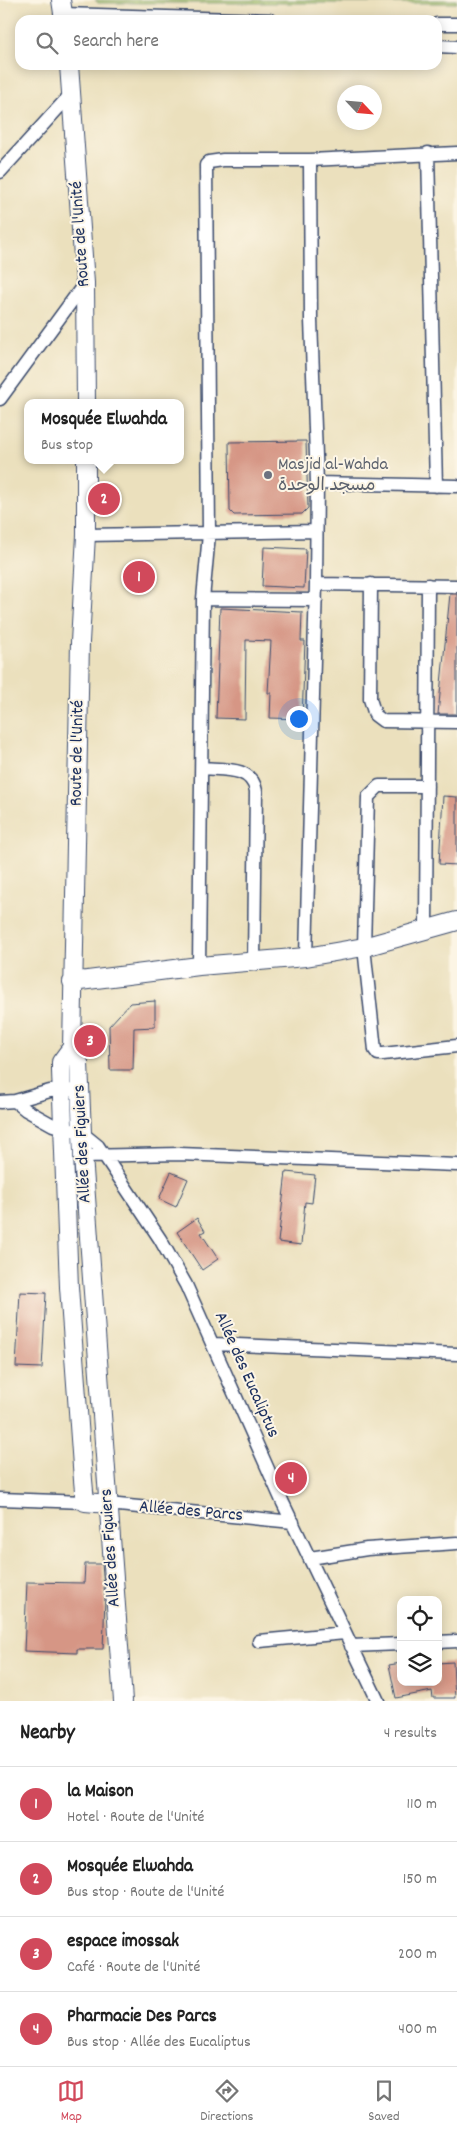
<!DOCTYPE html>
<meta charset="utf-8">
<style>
body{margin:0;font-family:Dekko,"Playpen Sans Arabic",sans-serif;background:#f6f6f6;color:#222}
.controls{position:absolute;right:15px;bottom:15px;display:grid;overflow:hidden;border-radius:10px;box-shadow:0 2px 12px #0003}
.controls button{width:45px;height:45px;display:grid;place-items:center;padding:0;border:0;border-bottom:1px solid #e0e0e0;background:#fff;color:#222;font:25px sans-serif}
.compass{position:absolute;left:337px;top:85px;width:45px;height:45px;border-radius:50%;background:#fff;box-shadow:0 2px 12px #0003;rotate:116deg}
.you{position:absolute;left:298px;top:718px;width:18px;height:18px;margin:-12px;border:4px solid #fff;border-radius:50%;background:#1a73e8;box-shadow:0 0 0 8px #1a73e833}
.badge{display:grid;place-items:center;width:32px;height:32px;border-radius:50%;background:#d1495b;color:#fff;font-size:16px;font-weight:700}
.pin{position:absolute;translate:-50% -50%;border:2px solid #fff;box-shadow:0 1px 5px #0006}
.popup{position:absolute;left:24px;top:399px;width:160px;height:65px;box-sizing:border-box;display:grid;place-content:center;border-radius:10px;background:#fff;filter:drop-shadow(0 1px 4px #0005);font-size:16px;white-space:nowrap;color:#767676}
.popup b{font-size:19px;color:#222}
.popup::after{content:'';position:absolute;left:50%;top:100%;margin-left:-10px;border:10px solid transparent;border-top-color:#fff}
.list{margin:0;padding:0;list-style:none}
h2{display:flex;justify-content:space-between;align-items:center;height:65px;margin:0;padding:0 20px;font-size:21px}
h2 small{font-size:16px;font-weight:400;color:#767676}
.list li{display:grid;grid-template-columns:32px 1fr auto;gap:15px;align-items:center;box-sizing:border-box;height:75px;padding:0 20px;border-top:1px solid #e0e0e0}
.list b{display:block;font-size:19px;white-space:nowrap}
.list p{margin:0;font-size:16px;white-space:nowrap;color:#767676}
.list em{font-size:16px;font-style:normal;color:#767676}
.icon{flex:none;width:28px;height:28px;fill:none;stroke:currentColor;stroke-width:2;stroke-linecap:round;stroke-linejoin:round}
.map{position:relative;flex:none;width:457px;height:1701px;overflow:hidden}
.search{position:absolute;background:#fff;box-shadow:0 2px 12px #0003;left:15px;right:15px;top:15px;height:55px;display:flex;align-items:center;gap:12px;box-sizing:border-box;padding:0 18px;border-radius:15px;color:#767676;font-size:19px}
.sheet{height:365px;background:#fff}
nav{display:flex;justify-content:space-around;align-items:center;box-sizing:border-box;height:70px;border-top:1px solid #e0e0e0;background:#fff;font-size:14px;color:#767676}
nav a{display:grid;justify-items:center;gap:2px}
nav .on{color:#d1495b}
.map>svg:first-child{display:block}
</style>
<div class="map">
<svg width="457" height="1701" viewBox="0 0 457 1701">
<rect width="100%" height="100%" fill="#fcf5e5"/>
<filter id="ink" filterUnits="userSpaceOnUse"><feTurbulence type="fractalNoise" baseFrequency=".02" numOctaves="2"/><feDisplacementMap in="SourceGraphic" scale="10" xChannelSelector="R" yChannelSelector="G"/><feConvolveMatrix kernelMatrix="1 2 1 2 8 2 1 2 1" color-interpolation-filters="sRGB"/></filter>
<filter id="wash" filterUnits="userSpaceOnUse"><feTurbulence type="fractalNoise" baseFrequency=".0096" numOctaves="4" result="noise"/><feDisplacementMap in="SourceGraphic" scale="20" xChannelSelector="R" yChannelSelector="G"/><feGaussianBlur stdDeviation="1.12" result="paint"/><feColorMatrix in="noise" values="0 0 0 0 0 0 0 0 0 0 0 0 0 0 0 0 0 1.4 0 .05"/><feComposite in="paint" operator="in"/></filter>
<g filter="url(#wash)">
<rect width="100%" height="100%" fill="#ebe0bd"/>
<path fill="#abc76e" stroke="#637b66" d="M95,0H457V3H98Z"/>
<g id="blocks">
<path fill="#d69685" d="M306,441L308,508L302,514L234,515L230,511L229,442Z
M264,547L306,549L304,588L262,586Z
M450,594H457V714H438Z
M220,608L302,612L301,641H305L302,719L270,718L271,693H268L271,641L246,640L245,719L216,718Z
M443,796L457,797V865L439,864Z
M155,1001V1027L134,1028L133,1070H110L109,1026L130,1003Z
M171,1172L188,1179L176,1207L159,1199Z
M286,1172L315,1175L312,1203L305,1202L301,1245L278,1242Z
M197,1218L205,1231L201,1233L218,1259L202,1270L177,1232Z
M20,1292L46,1293L42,1368L16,1367Z
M85,1564H102L105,1598L103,1649H77V1653L24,1651L27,1582L84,1583Z
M453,1662L455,1698H433L432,1691L396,1698L389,1665L401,1663V1682H438V1663Z"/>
</g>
</g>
<g filter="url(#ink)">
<use href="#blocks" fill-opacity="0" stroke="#3a4a6c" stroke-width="1"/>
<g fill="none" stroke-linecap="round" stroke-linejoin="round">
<g stroke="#3a4a6c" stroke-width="15">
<path id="street" d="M63,14L270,20
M437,24H457
M437,46L457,47
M428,153L436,486
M0,172L71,94
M0,399L85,283
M317,483L457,486
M86,535L316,531
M316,584L457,586
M371,584L370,699L375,715L383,721L457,722
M203,599L316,600
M202,768C223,770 252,766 256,791L254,961
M427,786H379L368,797L364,947L375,1050L378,1054H383L457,1046
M426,931L428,585
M306,957L316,584L317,483L311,320L310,160
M199,966L203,599L209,534L206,165L209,162L223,160H310L457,153
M15,1101L26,1110L53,1125L82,1133L98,1146L160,1239L186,1285L283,1503L378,1701
M0,1102L15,1101L50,1091L80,1090
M83,1156L180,1154L457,1165
M213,1344L457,1354
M0,1499L85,1502
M108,1504L293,1522
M310,1558L367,1549L457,1543
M259,1641L345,1633
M438,1642L457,1641
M351,1646L401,1644"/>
</g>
<g stroke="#3a4a6c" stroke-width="20">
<path id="secondary" d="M61,0L64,20
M69,65L85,283L86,403
M86,460V535L80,642L72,1047L79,1063L83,1156L123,1701
M72,982L199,966L306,957L364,947L457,921
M72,1047L61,1062V1071L69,1287L83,1480L85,1502L108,1504"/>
</g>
<use href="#street" stroke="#fff" stroke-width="12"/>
<use href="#secondary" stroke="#fff" stroke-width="18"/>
</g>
</g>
<circle fill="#6b7280" stroke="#fcf5e5" stroke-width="2" cx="268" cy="475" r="5"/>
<g text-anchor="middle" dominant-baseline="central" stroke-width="4" stroke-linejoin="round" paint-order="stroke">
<g font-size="18" fill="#1b2f5e" stroke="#fcf5e5">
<text transform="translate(81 234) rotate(-94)">Route de l'Unité</text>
<text transform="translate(78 753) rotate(-89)">Route de l'Unité</text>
<text transform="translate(83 1144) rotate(-93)">Allée des Figuiers</text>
<text transform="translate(246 1375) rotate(66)">Allée des Eucaliptus</text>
<text transform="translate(191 1512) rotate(5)">Allée des Parcs</text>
<text transform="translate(111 1548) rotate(-94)">Allée des Figuiers</text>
</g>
<g font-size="18" fill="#5b616d" stroke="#fcf5e5" text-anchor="start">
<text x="278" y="465">Masjid al-Wahda<tspan x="278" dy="21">مسجد الوحدة</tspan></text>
</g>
</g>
</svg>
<div class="controls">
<button><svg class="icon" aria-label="locate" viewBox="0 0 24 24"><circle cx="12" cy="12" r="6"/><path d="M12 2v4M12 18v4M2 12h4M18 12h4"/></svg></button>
<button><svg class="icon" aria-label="layers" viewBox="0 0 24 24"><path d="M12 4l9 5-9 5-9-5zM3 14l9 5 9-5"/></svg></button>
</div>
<svg class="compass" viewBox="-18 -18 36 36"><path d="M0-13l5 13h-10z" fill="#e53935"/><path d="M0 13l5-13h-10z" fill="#767676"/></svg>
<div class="you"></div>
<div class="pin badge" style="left:139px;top:577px">1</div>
<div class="pin badge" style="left:104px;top:499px">2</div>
<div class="popup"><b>Mosquée Elwahda</b>Bus stop</div>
<div class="pin badge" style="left:90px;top:1041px">3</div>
<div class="pin badge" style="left:291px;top:1478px">4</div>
<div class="search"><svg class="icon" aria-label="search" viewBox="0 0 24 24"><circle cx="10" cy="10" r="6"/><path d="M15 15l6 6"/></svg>Search here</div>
</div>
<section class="sheet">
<h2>Nearby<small>4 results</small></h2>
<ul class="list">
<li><span class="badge">1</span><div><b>la Maison</b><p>Hotel · Route de l'Unité</p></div><em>110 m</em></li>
<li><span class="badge">2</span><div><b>Mosquée Elwahda</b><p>Bus stop · Route de l'Unité</p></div><em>150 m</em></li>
<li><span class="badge">3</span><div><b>espace imossak</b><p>Café · Route de l'Unité</p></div><em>200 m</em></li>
<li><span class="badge">4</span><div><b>Pharmacie Des Parcs</b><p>Bus stop · Allée des Eucaliptus</p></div><em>400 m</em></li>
</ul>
</section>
<nav>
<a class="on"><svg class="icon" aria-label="map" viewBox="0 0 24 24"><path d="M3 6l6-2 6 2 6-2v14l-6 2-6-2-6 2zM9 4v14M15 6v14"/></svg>Map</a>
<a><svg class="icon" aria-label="directions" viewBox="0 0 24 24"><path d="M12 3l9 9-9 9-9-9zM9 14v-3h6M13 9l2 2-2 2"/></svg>Directions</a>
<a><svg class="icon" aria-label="saved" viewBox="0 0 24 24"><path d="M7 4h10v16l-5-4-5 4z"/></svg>Saved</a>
</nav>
